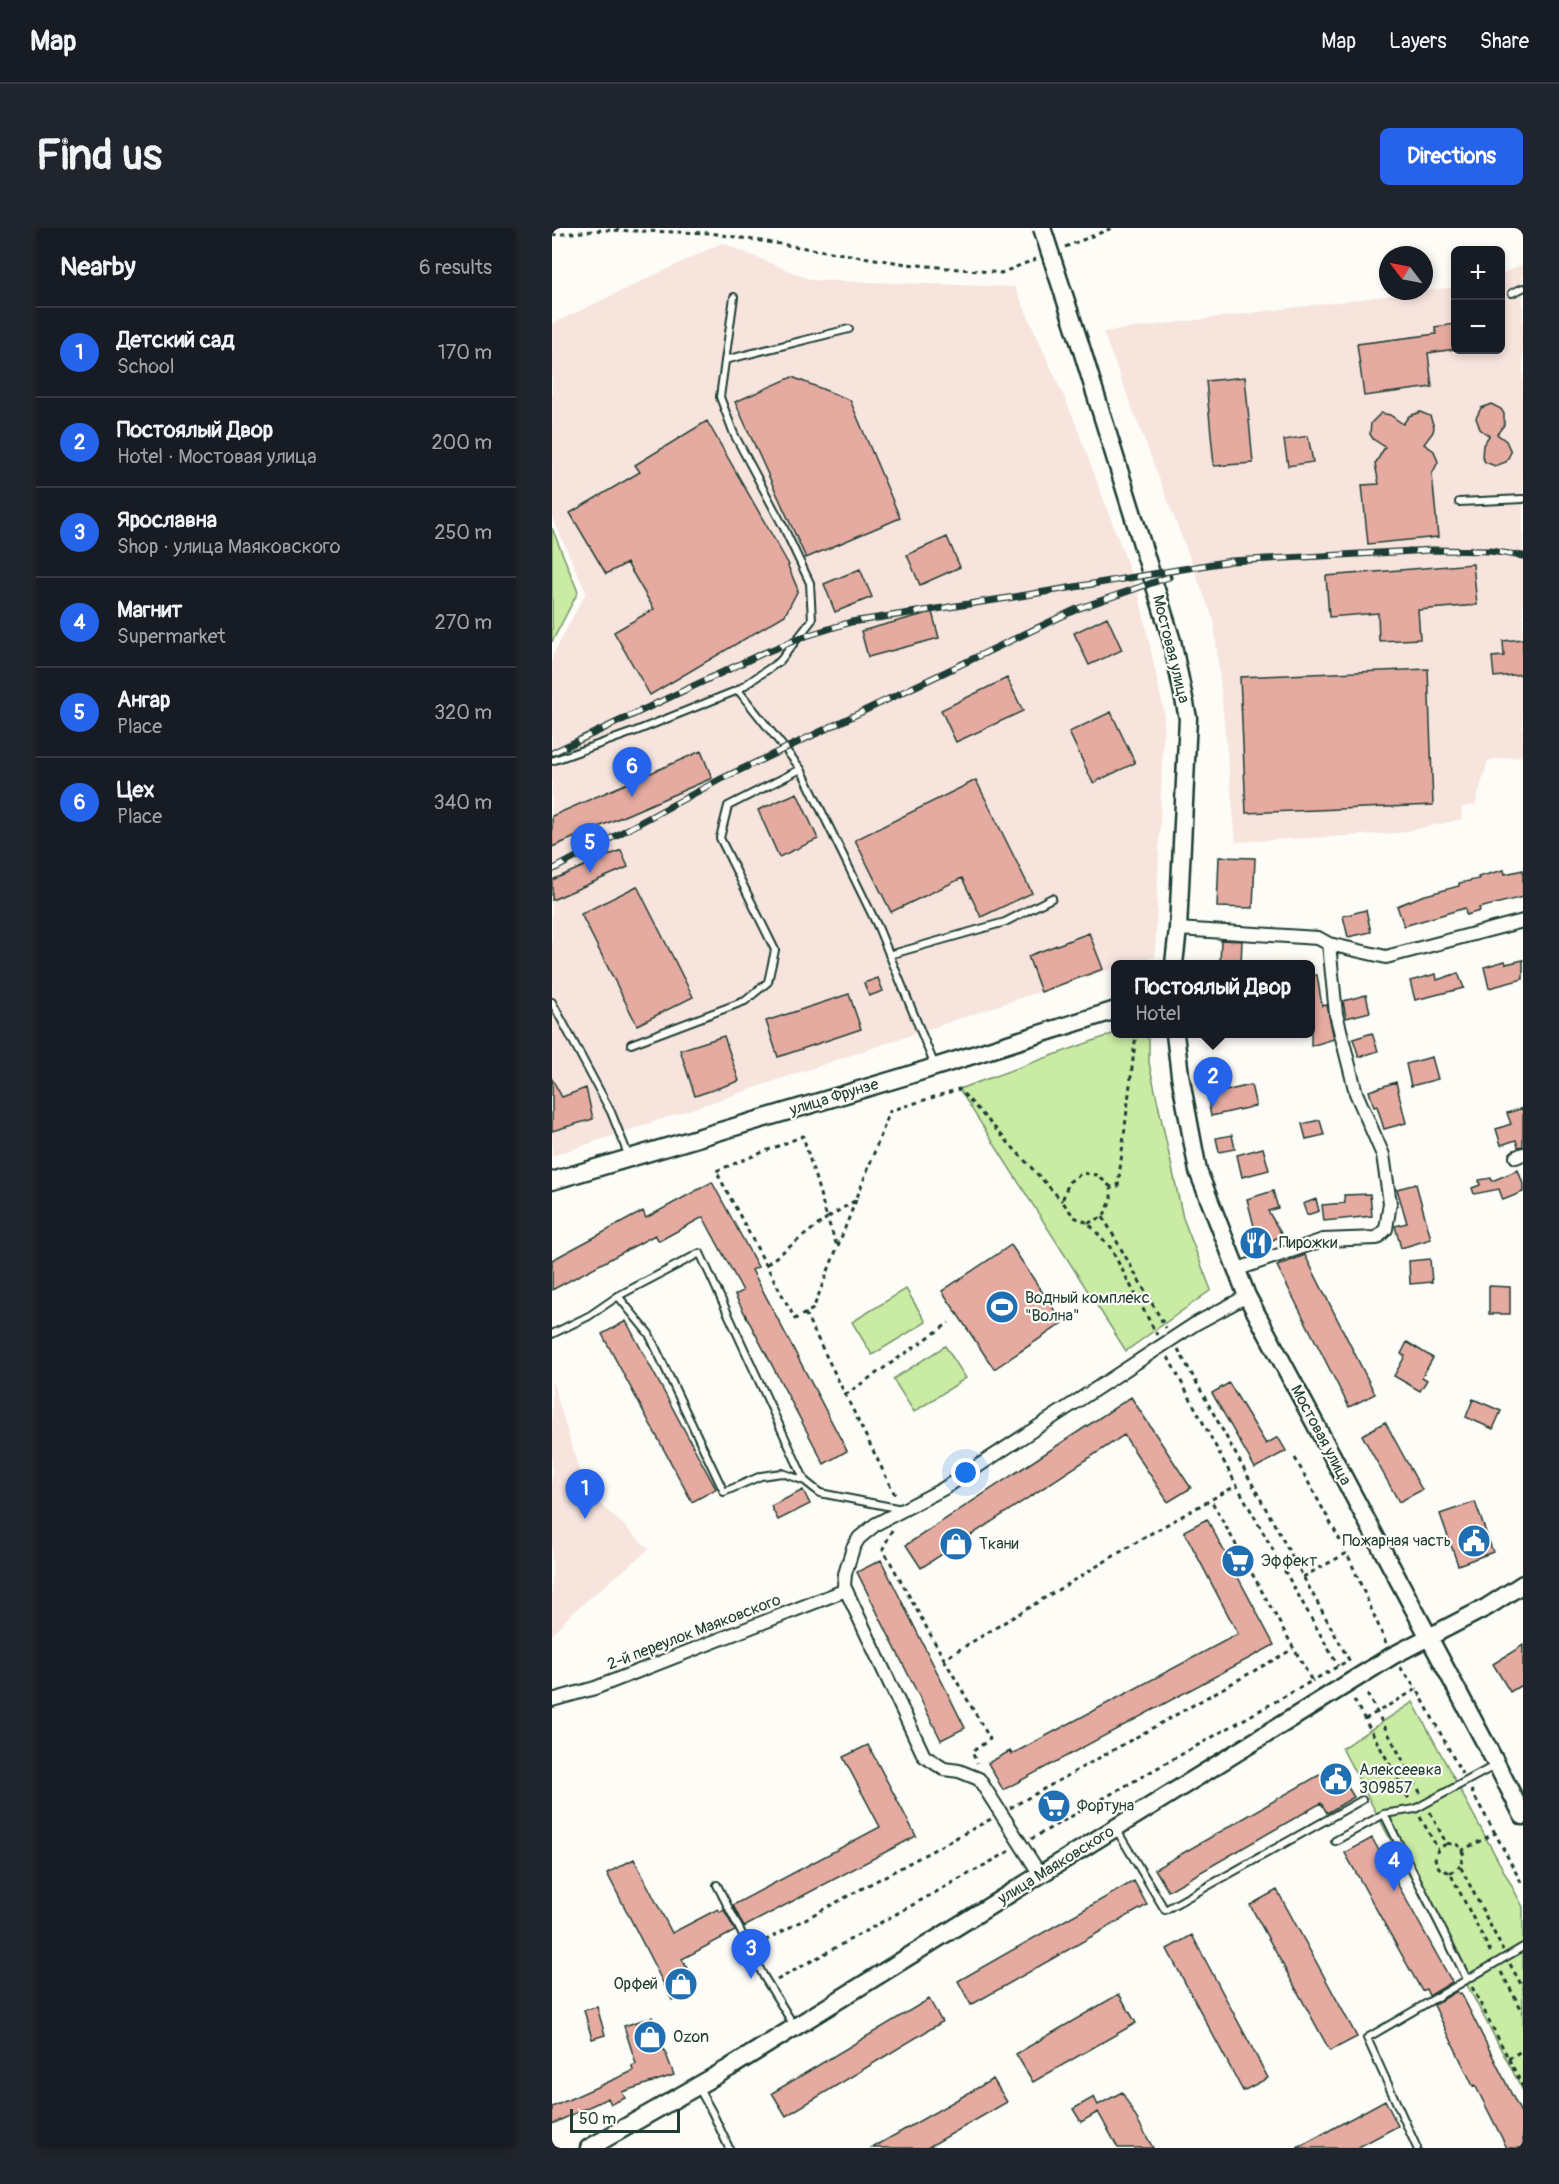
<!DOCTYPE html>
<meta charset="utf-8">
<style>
body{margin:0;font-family:Pangolin,sans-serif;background:#20242c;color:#f1f3f6}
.controls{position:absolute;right:18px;top:18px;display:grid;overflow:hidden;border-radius:9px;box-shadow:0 3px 9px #0003}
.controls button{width:54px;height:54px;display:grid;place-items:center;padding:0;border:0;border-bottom:2px solid #363941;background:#171b24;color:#f1f3f6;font:30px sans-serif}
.compass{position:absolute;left:827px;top:18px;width:54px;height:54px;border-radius:50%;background:#171b24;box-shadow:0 3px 9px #0003;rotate:302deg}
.scale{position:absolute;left:18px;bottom:15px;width:110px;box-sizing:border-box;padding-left:6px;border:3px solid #1f3d34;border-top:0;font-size:16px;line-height:21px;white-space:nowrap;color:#1f3d34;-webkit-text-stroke:4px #fdfcf7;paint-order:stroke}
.you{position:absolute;left:414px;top:1245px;width:21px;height:21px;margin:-15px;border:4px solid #fff;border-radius:50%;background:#1a73e8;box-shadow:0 0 0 9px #1a73e833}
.badge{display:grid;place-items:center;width:39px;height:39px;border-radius:50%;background:#2563eb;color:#fff;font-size:20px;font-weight:700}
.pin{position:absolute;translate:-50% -50px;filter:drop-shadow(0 2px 3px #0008)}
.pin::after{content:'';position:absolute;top:32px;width:21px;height:18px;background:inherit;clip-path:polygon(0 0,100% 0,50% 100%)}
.popup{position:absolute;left:559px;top:732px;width:204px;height:78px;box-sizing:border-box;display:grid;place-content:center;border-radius:9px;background:#171b24;filter:drop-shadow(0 2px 4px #0005);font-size:20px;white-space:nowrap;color:#9ea1a6}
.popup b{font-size:22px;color:#f1f3f6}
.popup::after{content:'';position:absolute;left:50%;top:100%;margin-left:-12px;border:12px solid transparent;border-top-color:#171b24}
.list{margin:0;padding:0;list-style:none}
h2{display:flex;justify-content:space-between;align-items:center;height:78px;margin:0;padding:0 24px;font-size:26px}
h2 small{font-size:20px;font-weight:400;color:#9ea1a6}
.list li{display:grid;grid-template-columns:39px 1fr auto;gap:18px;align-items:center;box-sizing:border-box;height:90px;padding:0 24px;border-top:2px solid #363941}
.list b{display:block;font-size:22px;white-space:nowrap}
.list p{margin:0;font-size:20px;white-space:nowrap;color:#9ea1a6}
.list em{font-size:20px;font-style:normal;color:#9ea1a6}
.map{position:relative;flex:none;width:971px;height:1920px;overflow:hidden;border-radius:9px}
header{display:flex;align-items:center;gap:36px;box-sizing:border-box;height:84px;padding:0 30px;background:#171b24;border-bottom:2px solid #363941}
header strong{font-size:28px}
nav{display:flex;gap:33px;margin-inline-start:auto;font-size:21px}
.intro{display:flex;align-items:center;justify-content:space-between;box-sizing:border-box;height:144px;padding:0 36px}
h1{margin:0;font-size:42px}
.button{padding:15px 27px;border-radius:9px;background:#2563eb;color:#fff;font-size:21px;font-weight:700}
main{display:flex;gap:36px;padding:0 36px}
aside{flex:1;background:#171b24;border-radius:9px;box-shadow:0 3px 9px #0003}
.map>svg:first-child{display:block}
</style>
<header>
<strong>Map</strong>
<nav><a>Map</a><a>Layers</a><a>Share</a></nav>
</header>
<div class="intro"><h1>Find us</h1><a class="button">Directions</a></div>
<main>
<aside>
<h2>Nearby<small>6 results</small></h2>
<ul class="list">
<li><span class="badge">1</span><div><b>Детский сад</b><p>School</p></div><em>170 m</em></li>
<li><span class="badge">2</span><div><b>Постоялый Двор</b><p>Hotel · Мостовая улица</p></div><em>200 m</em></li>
<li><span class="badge">3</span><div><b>Ярославна</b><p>Shop · улица Маяковского</p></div><em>250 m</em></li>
<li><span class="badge">4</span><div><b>Магнит</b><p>Supermarket</p></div><em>270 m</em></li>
<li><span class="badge">5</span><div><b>Ангар</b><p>Place</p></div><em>320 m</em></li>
<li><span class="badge">6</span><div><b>Цех</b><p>Place</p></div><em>340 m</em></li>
</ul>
</aside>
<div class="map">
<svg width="971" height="1920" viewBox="0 0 971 1920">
<rect width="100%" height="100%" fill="#fdfcf7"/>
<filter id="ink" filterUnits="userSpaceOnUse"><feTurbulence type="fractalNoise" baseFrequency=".0167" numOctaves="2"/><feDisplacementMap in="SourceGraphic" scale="12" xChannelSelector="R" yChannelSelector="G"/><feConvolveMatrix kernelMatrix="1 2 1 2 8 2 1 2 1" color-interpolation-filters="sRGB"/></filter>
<g filter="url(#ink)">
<path fill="#f6e4dd" d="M170,15L259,52L463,59L521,189L587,367L612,484L603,729L576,736H564L563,740L525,751L0,928V429L34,364L0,289V96Z
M971,36V528L936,532L923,577L909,579L910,591L846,605L684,614L662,393L551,104L903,59V122H948L949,46Z
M0,1152L33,1262L97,1321L20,1385L0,1407Z"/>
<path fill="#caeba3" stroke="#74946c" stroke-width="1.5" d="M0,300L26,364L0,414Z
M563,805L592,806L597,812V835L631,990L659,1062L574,1123L407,861Z
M354,1061L374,1094L320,1127L300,1094Z
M393,1118L414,1150L362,1184L341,1151Z
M861,1474L971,1679V1863L790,1520Z"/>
<path fill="#e5aba0" stroke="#1f3d34" stroke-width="1.5" d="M903,96V121L876,125L880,159L812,168L805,116L884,106L883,99Z
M240,149L298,172L348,290L254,330L183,174Z
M693,149L701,235L662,238L654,153Z
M939,176L949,181L952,186V197L945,206L954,213L959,224L954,234L943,238L933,234L930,229L931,217L937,208L928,201L924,190L929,180Z
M868,184L878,188L882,199L881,204L872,216L882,223L886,234L880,246L886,309L816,316L810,257L827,256L823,236L833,219L821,211L818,206L819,195L829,185L838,187L851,196L857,188Z
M155,193L237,337L236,338L246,362L233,387L98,467L62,404L102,381L75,335L54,346L18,285L88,244L83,237Z
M756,208L761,234L736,238L732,212Z
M395,309L408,339L368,357L355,327Z
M921,336L925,377L866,382L868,411L827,413L826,385L777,389L774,348Z
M308,341L320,369L283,384L272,356Z
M380,384L387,410L316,429L309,403Z
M555,389L570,422L537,437L522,405Z
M971,411V446L942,449L940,429L952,428L951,413Z
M876,441L881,577L694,585L688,449Z
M455,450L471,483L404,514L389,482Z
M559,484L583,535L541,555L517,504Z
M149,523L160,550L0,619V588Z
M424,552L480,665L429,689L410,650L339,684L303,612Z
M245,565L266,611L227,629L206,582Z
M69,622L76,639L0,672V652Z
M667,629L703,630L701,680L665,679Z
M952,642L953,646L971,642V669L927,680L928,683L914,687L913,680L852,698L845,678L870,668L907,658V655L927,651L926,649Z
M85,658L141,769L85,797L29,686Z
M814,682L819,704L796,709L791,688Z
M537,705L551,741L489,764L476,728Z
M669,712L690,713L689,736H668Z
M971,732V751L937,760L932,739L953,733L954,736Z
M906,745L912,760L863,772L858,753L884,746L885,752Z
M759,747H765L770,778L775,777L782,811L759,818Z
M326,750L331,763L317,768L312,755Z
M297,766L309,801L226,829L214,793Z
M814,767L818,784L794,790L791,773Z
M820,805L826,823L807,829L801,811Z
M172,808L187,853L143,868L128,822Z
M880,829L886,851L859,858L854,836Z
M670,843L673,863L699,857L704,878L659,888L655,867L657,866L654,846Z
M0,851L10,869L34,860L41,891L0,903Z
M844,854L854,895L832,901L825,878L822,879L817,863Z
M971,880V918L966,919L964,912L949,917L944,901L959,896L955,885Z
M768,892L772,907L754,911L750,896Z
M680,907L683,921L667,924L664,910Z
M711,920L717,942L690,949L685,927Z
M966,942L971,956V964L951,972L947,961L922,966L920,960L928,957L927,952L939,950L940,953Z
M160,954L206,1039L200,1042L295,1223L272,1236L183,1067L191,1063L151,989L107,1013L103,1007L0,1062V1032L91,983L94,990Z
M864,956L879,1011L849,1020L843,998L855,995L845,961Z
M721,963L726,980L716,983L730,1007L712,1017L703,1002L695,971Z
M818,966L820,988L772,993L770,977L793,975L792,967Z
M764,971L767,983L755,987L751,976Z
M459,1017L511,1095L442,1141L390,1063Z
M753,1027L823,1166L797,1179L725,1038Z
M878,1031L880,1054L858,1056L857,1033Z
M937,1058L958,1059V1086H937Z
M74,1093L164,1261L140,1274L50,1106Z
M855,1114L881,1130L870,1149L875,1152L868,1163L842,1148L853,1128L849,1126Z
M677,1155L714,1216L726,1209L734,1223L703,1240L660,1165Z
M579,1169L639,1260L616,1274L572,1207L369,1340L354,1317Z
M921,1171L949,1183L941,1201L914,1189Z
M833,1194L870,1262L847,1274L810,1207Z
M251,1262L258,1276L226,1292L219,1278Z
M923,1274L941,1324L906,1337L888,1286Z
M655,1291L722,1417L451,1562L436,1535L458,1523L460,1526L686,1406L632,1303Z
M329,1332L413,1500L389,1512L305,1344Z
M971,1417V1456L958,1464L941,1436Z
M316,1517L364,1608L192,1699L181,1677L328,1599L291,1529Z
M783,1538L802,1569L775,1585L769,1575L616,1663L603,1641Z
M820,1610L900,1754L877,1768L874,1761L870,1763L793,1625Z
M82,1631L120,1705L166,1681L168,1684L172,1682L183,1703L130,1731L145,1759L120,1772L55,1645Z
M582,1653L595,1677L419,1777L406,1753Z
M725,1662L805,1809L778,1823L698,1677Z
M640,1707L716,1850L691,1863L615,1721Z
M905,1763L907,1766L909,1765L971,1889V1920H955L923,1857L921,1858L882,1777Z
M567,1766L584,1795L481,1854L464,1826Z
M377,1771L390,1794L234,1888L220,1865Z
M45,1779L53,1807L40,1811L32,1782Z
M100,1789L110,1821H112L122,1847L70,1864L73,1870L59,1876L56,1870L0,1896V1879L81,1843L80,1838L84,1836L72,1798Z
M441,1851L455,1874L375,1920H320Z
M570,1864L601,1920H566L546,1884L529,1894L521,1881L542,1869L546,1877Z
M833,1872L846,1898L805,1920H745Z"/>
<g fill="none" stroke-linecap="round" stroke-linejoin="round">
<g stroke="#1f3d34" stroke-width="10">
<path id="lane" d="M960,65L971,60
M182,69L168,169L182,206L231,298L258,355L260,392L228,433L186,462
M173,132L297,101
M907,274L971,271
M0,533L84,503L186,462L249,541L326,699L383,838
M337,727L453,694L500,670
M0,774L59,884L77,929
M79,816L193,773L216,754L223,722L168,610L176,578L249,541
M66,1068L148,1025L253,1253
M0,1106L37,1088L66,1068L97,1106L172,1264L209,1248L230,1245L253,1253L268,1265L350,1281
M832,1586L915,1751
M564,1601L613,1682L810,1572
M783,1613L832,1586L863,1581L944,1537
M165,1657L212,1749L243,1799
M146,1859L160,1884L177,1920
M865,1920L815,1810L971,1719"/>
</g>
<g stroke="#1f3d34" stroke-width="16">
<path id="street" d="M626,701L766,710L777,716L834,729L971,693
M964,929L971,926
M683,1042L771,1012L825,1010L834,1001L838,975L831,927L804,865L784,786L777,716
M0,1472L43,1460L294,1362
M489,1648L427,1551L407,1543L392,1541L372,1528L292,1358L293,1346L301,1320L307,1310L324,1296L391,1261L643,1096L695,1068"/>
</g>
<g stroke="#1f3d34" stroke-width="21">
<path id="secondary" d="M528,116L620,413L636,490L626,701L622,736
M623,806L628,847L646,943L695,1068L945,1537L971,1588
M0,953L351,849L564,782
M37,1920L177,1840L840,1428L935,1379L971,1356"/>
</g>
<path stroke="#1f3d34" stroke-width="3" stroke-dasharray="4.5 4.5" stroke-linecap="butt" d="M0,7L51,2L158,5L355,36L449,45L484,31
M513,19L560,0
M559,959L545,947L530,945L517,954L510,973L522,989L536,995L558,1019L605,1107
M304,972L261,1081L243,1091L164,943L251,908L275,990L304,972L338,883L407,861L510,973
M551,989L614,1100
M536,995L551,989L559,973V959L566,958L584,806
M215,1036L275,990L285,1018
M253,1085L344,1269
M626,1121L797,1432L760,1453
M616,1129L679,1247L786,1438
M293,1167L397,1095
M743,1230L795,1325
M340,1302L331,1321L392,1431L598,1306L685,1257
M751,1349L795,1325L834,1415
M392,1431L438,1511L420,1524L425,1535
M848,1439L865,1461
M815,1466L870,1568
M802,1472L858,1573
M813,1491L865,1461L910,1546
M919,1562L943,1605
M458,1580L741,1421
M878,1584L894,1615L906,1617L912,1627L908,1638L951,1722
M868,1589L886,1621
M479,1611L760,1453L659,1272
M894,1616L886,1621L883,1631L887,1640L898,1645L940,1727
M909,1623L943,1605L971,1658
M898,1645L908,1638
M205,1717L439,1591
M958,1736L971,1760
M949,1744L971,1784
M225,1752L458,1623
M920,1759L971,1859
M956,1831L971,1822"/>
<use href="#lane" stroke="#fdfcf7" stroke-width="6"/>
<use href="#street" stroke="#fdfcf7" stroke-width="12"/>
<use href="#secondary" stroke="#fdfcf7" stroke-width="16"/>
<g stroke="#1f3d34" stroke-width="7">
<path id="rail" d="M0,525L209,426L254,408L299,394L456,370L679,333L880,322L938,323L971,328
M0,642L167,552L525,381L617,349"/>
</g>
<use href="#rail" stroke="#fdfcf7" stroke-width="4.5" stroke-dasharray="14" stroke-linecap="butt"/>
<g stroke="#1f3d34" stroke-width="21" stroke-linecap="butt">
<path id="secondary-bridge" d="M490,0L528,116"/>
</g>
<use href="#secondary-bridge" stroke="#fdfcf7" stroke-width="16"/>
</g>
</g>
<defs>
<g id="restaurant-disc" transform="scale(1.725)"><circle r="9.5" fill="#1f6fb2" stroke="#fdfcf7"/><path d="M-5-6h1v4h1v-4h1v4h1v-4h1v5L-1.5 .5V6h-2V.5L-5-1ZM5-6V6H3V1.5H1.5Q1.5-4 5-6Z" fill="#fff"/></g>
<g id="stadium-disc" transform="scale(1.725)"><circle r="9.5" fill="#1f6fb2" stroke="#fdfcf7"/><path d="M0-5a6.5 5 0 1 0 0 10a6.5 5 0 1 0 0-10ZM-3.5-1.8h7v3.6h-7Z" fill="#fff"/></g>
<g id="civic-disc" transform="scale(1.725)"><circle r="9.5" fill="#1f6fb2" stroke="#fdfcf7"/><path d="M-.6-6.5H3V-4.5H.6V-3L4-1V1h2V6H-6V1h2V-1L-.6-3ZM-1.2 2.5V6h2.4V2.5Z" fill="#fff"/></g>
<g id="shop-disc" transform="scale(1.725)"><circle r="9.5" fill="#1f6fb2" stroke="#fdfcf7"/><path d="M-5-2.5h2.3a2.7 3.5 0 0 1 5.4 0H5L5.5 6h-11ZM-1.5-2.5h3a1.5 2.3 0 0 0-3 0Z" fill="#fff"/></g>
<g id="supermarket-disc" transform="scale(1.725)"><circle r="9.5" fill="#1f6fb2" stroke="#fdfcf7"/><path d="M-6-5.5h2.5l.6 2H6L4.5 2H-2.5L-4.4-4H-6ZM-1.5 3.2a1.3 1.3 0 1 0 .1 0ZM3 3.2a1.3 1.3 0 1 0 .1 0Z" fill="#fff"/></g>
</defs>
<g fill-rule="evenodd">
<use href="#restaurant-disc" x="704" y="1015"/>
<use href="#stadium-disc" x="450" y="1079"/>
<use href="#civic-disc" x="922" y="1313"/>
<use href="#shop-disc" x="404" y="1316"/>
<use href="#supermarket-disc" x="686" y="1333"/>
<use href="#civic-disc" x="784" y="1551"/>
<use href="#supermarket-disc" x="502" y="1578"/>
<use href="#shop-disc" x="129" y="1756"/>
<use href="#shop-disc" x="98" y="1809"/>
</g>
<g text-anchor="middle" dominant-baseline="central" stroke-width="4.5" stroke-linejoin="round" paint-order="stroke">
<g font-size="16" fill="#1f3d34" stroke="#fdfcf7">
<text transform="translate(619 421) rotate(76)">Мостовая улица</text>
<text transform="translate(282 869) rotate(-17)">улица Фрунзе</text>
<text transform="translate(769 1207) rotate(62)">Мостовая улица</text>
<text transform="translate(142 1404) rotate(-21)">2-й переулок Маяковского</text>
<text transform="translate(504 1637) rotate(-32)">улица Маяковского</text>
</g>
<g font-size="16" fill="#1f3d34" stroke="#fdfcf7" text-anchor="start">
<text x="727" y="1015">Пирожки</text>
<text x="473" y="1070">Водный комплекс<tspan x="473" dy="18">"Волна"</tspan></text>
<text x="899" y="1313" text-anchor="end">Пожарная часть</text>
<text x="427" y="1316">Ткани</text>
<text x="709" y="1333">Эффект</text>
<text x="807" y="1542">Алексеевка<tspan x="807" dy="18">309857</tspan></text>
<text x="525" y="1578">Фортуна</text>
<text x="106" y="1756" text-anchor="end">Орфей</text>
<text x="121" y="1809">Ozon</text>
</g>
</g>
</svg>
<div class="controls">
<button>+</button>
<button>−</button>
</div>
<svg class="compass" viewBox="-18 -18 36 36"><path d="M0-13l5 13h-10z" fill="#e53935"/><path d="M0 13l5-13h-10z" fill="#9ea1a6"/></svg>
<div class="scale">50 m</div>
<div class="you"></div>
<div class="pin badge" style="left:33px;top:1291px">1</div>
<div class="pin badge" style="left:661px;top:879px">2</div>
<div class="popup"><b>Постоялый Двор</b>Hotel</div>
<div class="pin badge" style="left:199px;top:1751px">3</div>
<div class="pin badge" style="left:842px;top:1663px">4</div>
<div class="pin badge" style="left:38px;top:645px">5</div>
<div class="pin badge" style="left:80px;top:569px">6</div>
</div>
</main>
